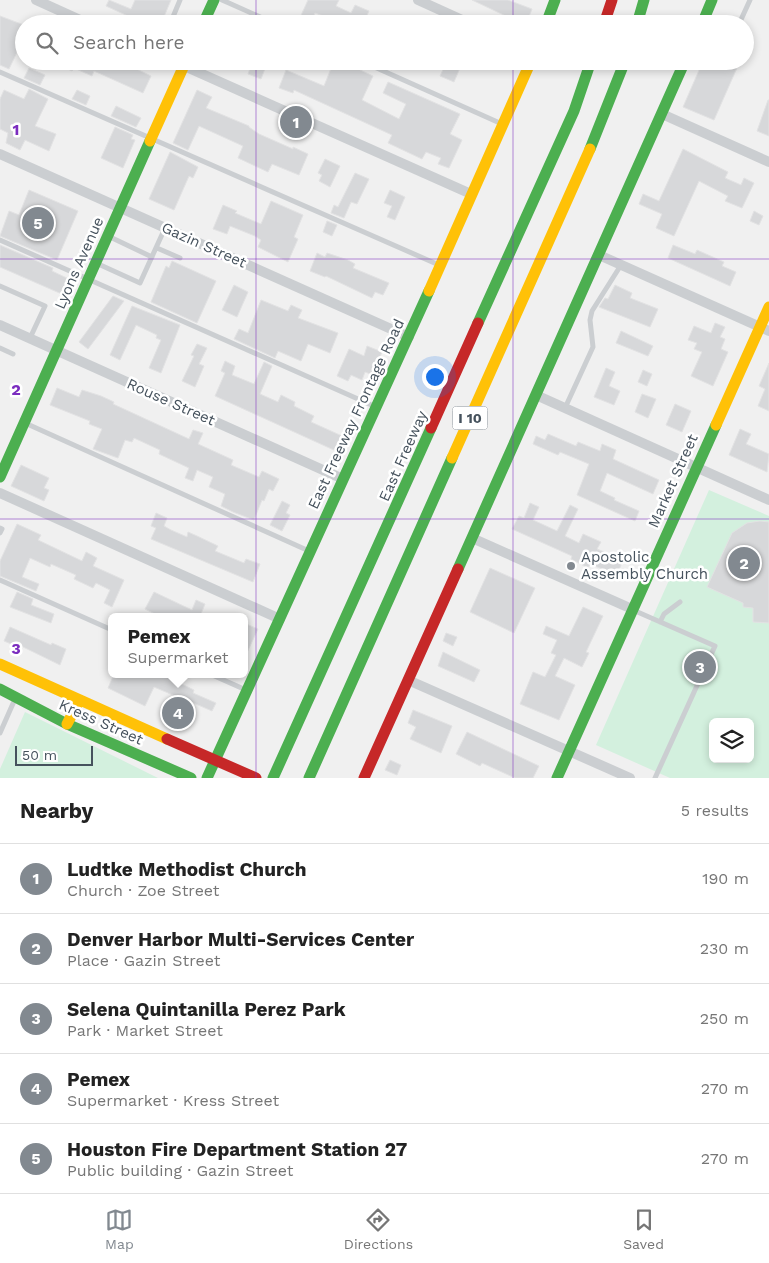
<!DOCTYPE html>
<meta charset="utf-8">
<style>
body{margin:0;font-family:"Work Sans",sans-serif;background:#f2f2f2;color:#222}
.controls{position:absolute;right:15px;bottom:15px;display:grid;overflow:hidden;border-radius:8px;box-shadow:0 2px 8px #0003}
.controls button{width:45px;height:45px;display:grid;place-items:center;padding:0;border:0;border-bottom:1px solid #e0e0e0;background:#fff;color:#222;font:25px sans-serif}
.scale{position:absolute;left:15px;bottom:12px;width:78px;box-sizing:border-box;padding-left:5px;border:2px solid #46525d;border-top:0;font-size:14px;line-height:18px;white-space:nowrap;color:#46525d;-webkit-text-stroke:4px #fff;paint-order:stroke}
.you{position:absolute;left:434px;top:376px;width:18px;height:18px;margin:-12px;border:4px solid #fff;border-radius:50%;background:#1a73e8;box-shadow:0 0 0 8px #1a73e833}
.badge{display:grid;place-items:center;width:32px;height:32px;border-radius:50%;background:#828990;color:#fff;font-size:16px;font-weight:700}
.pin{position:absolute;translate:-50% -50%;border:2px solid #fff;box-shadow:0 1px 5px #0006}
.popup{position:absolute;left:108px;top:613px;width:140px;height:65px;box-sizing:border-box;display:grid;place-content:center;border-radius:8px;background:#fff;filter:drop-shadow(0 1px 4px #0005);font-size:16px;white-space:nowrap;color:#767676}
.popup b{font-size:19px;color:#222}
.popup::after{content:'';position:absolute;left:50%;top:100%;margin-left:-10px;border:10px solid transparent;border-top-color:#fff}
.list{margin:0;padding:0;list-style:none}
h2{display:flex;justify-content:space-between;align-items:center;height:65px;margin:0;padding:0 20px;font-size:21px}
h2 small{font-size:16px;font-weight:400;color:#767676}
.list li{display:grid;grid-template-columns:32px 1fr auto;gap:15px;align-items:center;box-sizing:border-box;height:70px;padding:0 20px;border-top:1px solid #e0e0e0}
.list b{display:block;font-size:19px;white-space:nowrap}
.list p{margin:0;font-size:16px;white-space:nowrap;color:#767676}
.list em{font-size:16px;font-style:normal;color:#767676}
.icon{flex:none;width:28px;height:28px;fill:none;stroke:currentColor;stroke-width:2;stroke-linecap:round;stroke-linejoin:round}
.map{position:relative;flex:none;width:769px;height:778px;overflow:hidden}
.search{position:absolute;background:#fff;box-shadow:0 2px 8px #0003;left:15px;right:15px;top:15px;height:55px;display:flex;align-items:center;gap:12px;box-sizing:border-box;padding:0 18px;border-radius:28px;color:#767676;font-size:19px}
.sheet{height:415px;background:#fff}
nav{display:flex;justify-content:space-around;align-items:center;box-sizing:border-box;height:70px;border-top:1px solid #e0e0e0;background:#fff;font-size:14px;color:#767676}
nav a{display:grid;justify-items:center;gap:2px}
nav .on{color:#828990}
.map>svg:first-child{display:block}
</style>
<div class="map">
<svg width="769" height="778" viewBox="0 0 769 778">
<rect width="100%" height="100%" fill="#f0f0f0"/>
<path fill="#d3f0de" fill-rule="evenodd" d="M709,490L769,516V778H670L596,745ZM713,722H750V759H713Z
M25,712L158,778H0V769Z"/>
<path fill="#d7d8da" stroke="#e2e2e3" d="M109,0L131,9L135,0H171L161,24H125L128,16L106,6Z
M308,0H339L336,6L351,13L355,5L369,11L363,24L351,19L349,24H346L315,13L310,24H297Z
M472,0H508L532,9L526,24H507L510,18Z
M0,16L24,25V50L19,48L9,69L0,65Z
M51,61H120L151,76L143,93L94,71L92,76L74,68L72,71Z
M253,61H268L261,79L248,74Z
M334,61H341L373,76L362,100L399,119L406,104L383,93L388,82L460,114L450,134L462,140L449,168L438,164L441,158L426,152L422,159L388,143L392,135L294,90L293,93L279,88L286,70L324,86Z
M372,61H396L392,70Z
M447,61H463L454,82L440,76Z
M703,61H740L714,120L683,107Z
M29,68L45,75L40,85L24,78Z
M29,89L48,99L35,126L56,134L49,151L25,140L20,150L6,143L8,133L0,129V99L4,90L24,99Z
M77,90L90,96L86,105L72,99Z
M197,90L212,97L206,108L249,126V127L259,134L293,149V147L308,154L299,175L272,164L268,172L238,158L243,146L199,126L188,150L173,143Z
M768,100H769V136L757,131Z
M116,106L141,118L136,127L111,116Z
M115,127L133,135L131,139L135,140L123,168L101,158Z
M683,149L728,172L725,178L741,185L744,178L754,183L742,208L725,201L728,196L699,181L674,236L656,228L662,214L639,204L643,194L659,201Z
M170,152L198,167L193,178L189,176L174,210L149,199Z
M325,159L340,166L330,187L319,181L322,175L318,173Z
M355,173L369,179L357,204L351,202L344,218L331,213L334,205L338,207Z
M29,190L78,211L57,260L0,236L9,211L19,215Z
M390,190L405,197L395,220L387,217L392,206L384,203Z
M271,201L303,215L294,237L298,239L288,262L258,247L261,240L255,236L230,226L227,234L213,229L223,205L237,211L235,213L261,224Z
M754,211L763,216L759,225L750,221Z
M327,221L337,225L332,236L323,232Z
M0,245L53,268L52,271L71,280L64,295L0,267Z
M673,245L695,254L697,250L724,262L722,266L736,272L730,286L668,258Z
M317,253L325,257L327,253L348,260L355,264L353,268L389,283L383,295L375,292L372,298L326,276L325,277L310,271Z
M172,261L216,281L197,323L151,302L166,266L169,268Z
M234,285L248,292L237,317L222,310Z
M615,285L632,293L630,298L658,309L650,327L599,307L605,298L608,299Z
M113,296L124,301L88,349L79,342Z
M261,300L288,311L291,305L302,310L298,318L338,333L330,353L308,344L301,361L278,351L275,358L234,339L239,329L248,333Z
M132,306L180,325L161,373L149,368L161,340L156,338L157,335L136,325L120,360L110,355Z
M715,323L725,327L720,337L725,339L721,349L728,352L713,386L691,376L702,352L694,349L697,343L688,340L694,326L711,333Z
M621,331L653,346L648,356L616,343Z
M197,344L207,348L199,364L204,366L195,387L182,381L194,356L191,355Z
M367,346L382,352L373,375L365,372L362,380L351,375L348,381L337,376L349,349L364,356Z
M225,361L235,366L232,375L254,384L264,362L272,366L260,394L278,402L281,395L295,402L294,406L314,416L311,422L342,436L336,451L215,396L225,373L221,371Z
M769,363V411L758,406L765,389L759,386Z
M606,368L615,372L609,386L620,391L614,405L594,397Z
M643,370L652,374L647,386L638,382Z
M57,388L79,397L82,390L101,396L114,402L113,404L189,439L193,430L203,433L198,444L233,460L231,465L259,477L262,471L279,479L273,491L269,489L264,501L262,500L254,520L233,512L221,506L225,494L209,487L213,477L197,470L193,481L185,478L189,468L159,454L160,450L134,438L132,442L125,440L118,458L93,449L102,429L89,424L90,421L50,405Z
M642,394L656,399L648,418L635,412Z
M675,404L691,411L682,432L666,425Z
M740,429L751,434L746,444L769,454L767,472L729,455Z
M548,434L576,446L578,442L600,451L602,444L616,450L613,459L659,480L653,494L607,473L600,491L615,498L614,500L639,511L635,521L577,495L589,464L560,452L558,455L533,444L536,436L545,440Z
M21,465L49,478L44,488L49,490L44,501L11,486Z
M282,501L290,505L286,513L290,515L282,531L270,525Z
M530,503L539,507L533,520L557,531L570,505L578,509L565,536L579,543L583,534L601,542L597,549L623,560L617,575L590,564L588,568L571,559L572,556L512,529L519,516L524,518Z
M156,513L167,518L164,526L171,530L187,537L188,532L197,536L218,546L215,551L244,563L246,559L260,564L253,582L151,539L156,528L151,526Z
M760,521L769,522V623L753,622V608L743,607V603L707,587L732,533L747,523Z
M17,524L41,535L38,540L82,561L86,552L97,558L93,566L124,580L112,607L104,603L110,590L96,583L93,588L74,579L76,575L51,564L50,567L30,558L22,577L39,584L36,591L0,576V561Z
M490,568L535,588L514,633L470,612Z
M17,592L33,599L31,605L54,614L51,623L10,607Z
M154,592L192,610L196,600L205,604L201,614L208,617H161L145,609Z
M583,607L603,616L586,652L589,653L582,667L564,658L555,676L575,685L559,720L520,704L533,672L545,677L556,655L551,653L557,640L543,634L546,626L569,636Z
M244,623L258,629L244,659Z
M10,627L51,645L52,643L66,649L60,665L17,644L16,646L4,641Z
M446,633L457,637L453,646L443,641Z
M443,652L480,670L474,682L438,666Z
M114,674H161L194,690L193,693L216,703L212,711L189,701L176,729L168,725L180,698L154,687L145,706L108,688Z
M413,710L452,726L441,753L410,739L416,727L408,723Z
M467,732L539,766L533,778H515L482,763L480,766L456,754Z
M390,760L401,765L397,775L385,770Z"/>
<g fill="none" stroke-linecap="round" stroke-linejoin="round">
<path stroke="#cbced1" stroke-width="5" d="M222,0L276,24
M170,24L180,0
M739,24L750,0
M361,61L502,124
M0,72L439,265
M108,236L152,257
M0,240L376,407
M157,248L180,258
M96,263L140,283L165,228
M0,286L45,306L30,338
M0,348L13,354
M565,408L593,347L590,320L592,311L621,265
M25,423L309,551
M0,528L2,529L0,533
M0,580L112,630
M633,610L715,646L655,778
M660,622L664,614L680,602
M210,674L246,690
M0,733L15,699"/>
<path stroke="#cbced1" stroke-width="10" d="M36,0L89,24
M418,0L471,24
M173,61L471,194
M662,114L769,162
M0,154L409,337
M599,255L769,331
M0,325L343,479
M536,395L769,500
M0,493L280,619
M472,538L632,609
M408,680L630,778"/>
<path stroke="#4caf50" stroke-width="11" d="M203,24L214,0
M546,24L555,0
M637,24L644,0
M702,24L712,0
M590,149L625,61
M478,323L574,111L591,61
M0,477L150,141
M458,569L685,61
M0,689L67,724L191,778
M207,778L429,291
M273,778L431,428
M309,778L452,458
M557,778L716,425"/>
<path stroke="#ffc107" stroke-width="11" d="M150,141L186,61
M429,291L531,61
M716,425L769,307
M452,458L590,149
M0,664L167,739
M67,724L79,701"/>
<path stroke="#c62828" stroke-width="11" d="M604,24L612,0
M431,428L478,323
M167,739L256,778
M364,778L458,569"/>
</g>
<path fill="none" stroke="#7b2cbf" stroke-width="1" stroke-opacity="0.55" d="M256,0V24M513,0V24M256,61V778M513,61V778M0,259H769M0,519H769"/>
<circle fill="#828990" stroke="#fff" stroke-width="2" cx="571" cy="566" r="5"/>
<g text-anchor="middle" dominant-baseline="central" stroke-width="5" stroke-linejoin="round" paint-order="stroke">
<rect fill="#fff" stroke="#7e868e" stroke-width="1" x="452.5" y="406.5" width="35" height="23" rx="4"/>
<g font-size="14" font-weight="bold" fill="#46525d">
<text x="470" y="418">I 10</text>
</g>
<g font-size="15" fill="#46525d" stroke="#fff">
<text transform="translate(204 245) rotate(24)">Gazin Street</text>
<text transform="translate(79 263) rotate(-66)">Lyons Avenue</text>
<text transform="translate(171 402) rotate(24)">Rouse Street</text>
<text transform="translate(356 414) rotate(-65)">East Freeway Frontage Road</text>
<text transform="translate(403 456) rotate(-66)">East Freeway</text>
<text transform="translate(673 481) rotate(-66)">Market Street</text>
<text transform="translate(101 722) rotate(24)">Kress Street</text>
</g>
<g font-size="15" fill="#46525d" stroke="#fff" text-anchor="start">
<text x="581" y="557">Apostolic<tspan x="581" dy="17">Assembly Church</tspan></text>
</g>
</g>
<g font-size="16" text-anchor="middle" font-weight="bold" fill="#7b2cbf" stroke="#fff" stroke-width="5" stroke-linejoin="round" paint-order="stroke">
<text x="16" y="135">1</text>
<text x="16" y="395">2</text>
<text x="16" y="654">3</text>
</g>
</svg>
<div class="controls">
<button><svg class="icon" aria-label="layers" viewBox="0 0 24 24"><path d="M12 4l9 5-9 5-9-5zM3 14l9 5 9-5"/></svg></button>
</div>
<div class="scale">50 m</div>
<div class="you"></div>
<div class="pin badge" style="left:296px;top:122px">1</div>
<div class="pin badge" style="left:744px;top:563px">2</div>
<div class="pin badge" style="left:700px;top:667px">3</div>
<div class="pin badge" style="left:178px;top:713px">4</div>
<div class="popup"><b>Pemex</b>Supermarket</div>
<div class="pin badge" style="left:38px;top:223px">5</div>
<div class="search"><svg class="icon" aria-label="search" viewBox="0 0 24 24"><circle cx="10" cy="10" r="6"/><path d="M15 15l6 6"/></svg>Search here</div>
</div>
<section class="sheet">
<h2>Nearby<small>5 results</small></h2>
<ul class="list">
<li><span class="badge">1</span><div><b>Ludtke Methodist Church</b><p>Church · Zoe Street</p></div><em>190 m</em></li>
<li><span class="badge">2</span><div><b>Denver Harbor Multi-Services Center</b><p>Place · Gazin Street</p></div><em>230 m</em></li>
<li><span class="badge">3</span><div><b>Selena Quintanilla Perez Park</b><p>Park · Market Street</p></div><em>250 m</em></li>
<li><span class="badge">4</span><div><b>Pemex</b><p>Supermarket · Kress Street</p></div><em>270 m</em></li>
<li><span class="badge">5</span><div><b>Houston Fire Department Station 27</b><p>Public building · Gazin Street</p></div><em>270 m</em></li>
</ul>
</section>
<nav>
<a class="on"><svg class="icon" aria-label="map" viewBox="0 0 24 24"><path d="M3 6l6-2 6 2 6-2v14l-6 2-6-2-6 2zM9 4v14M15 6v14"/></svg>Map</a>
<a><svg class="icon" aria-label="directions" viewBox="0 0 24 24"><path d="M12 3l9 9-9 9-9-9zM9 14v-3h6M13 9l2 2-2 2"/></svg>Directions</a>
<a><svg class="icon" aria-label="saved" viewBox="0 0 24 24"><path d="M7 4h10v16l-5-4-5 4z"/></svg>Saved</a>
</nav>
